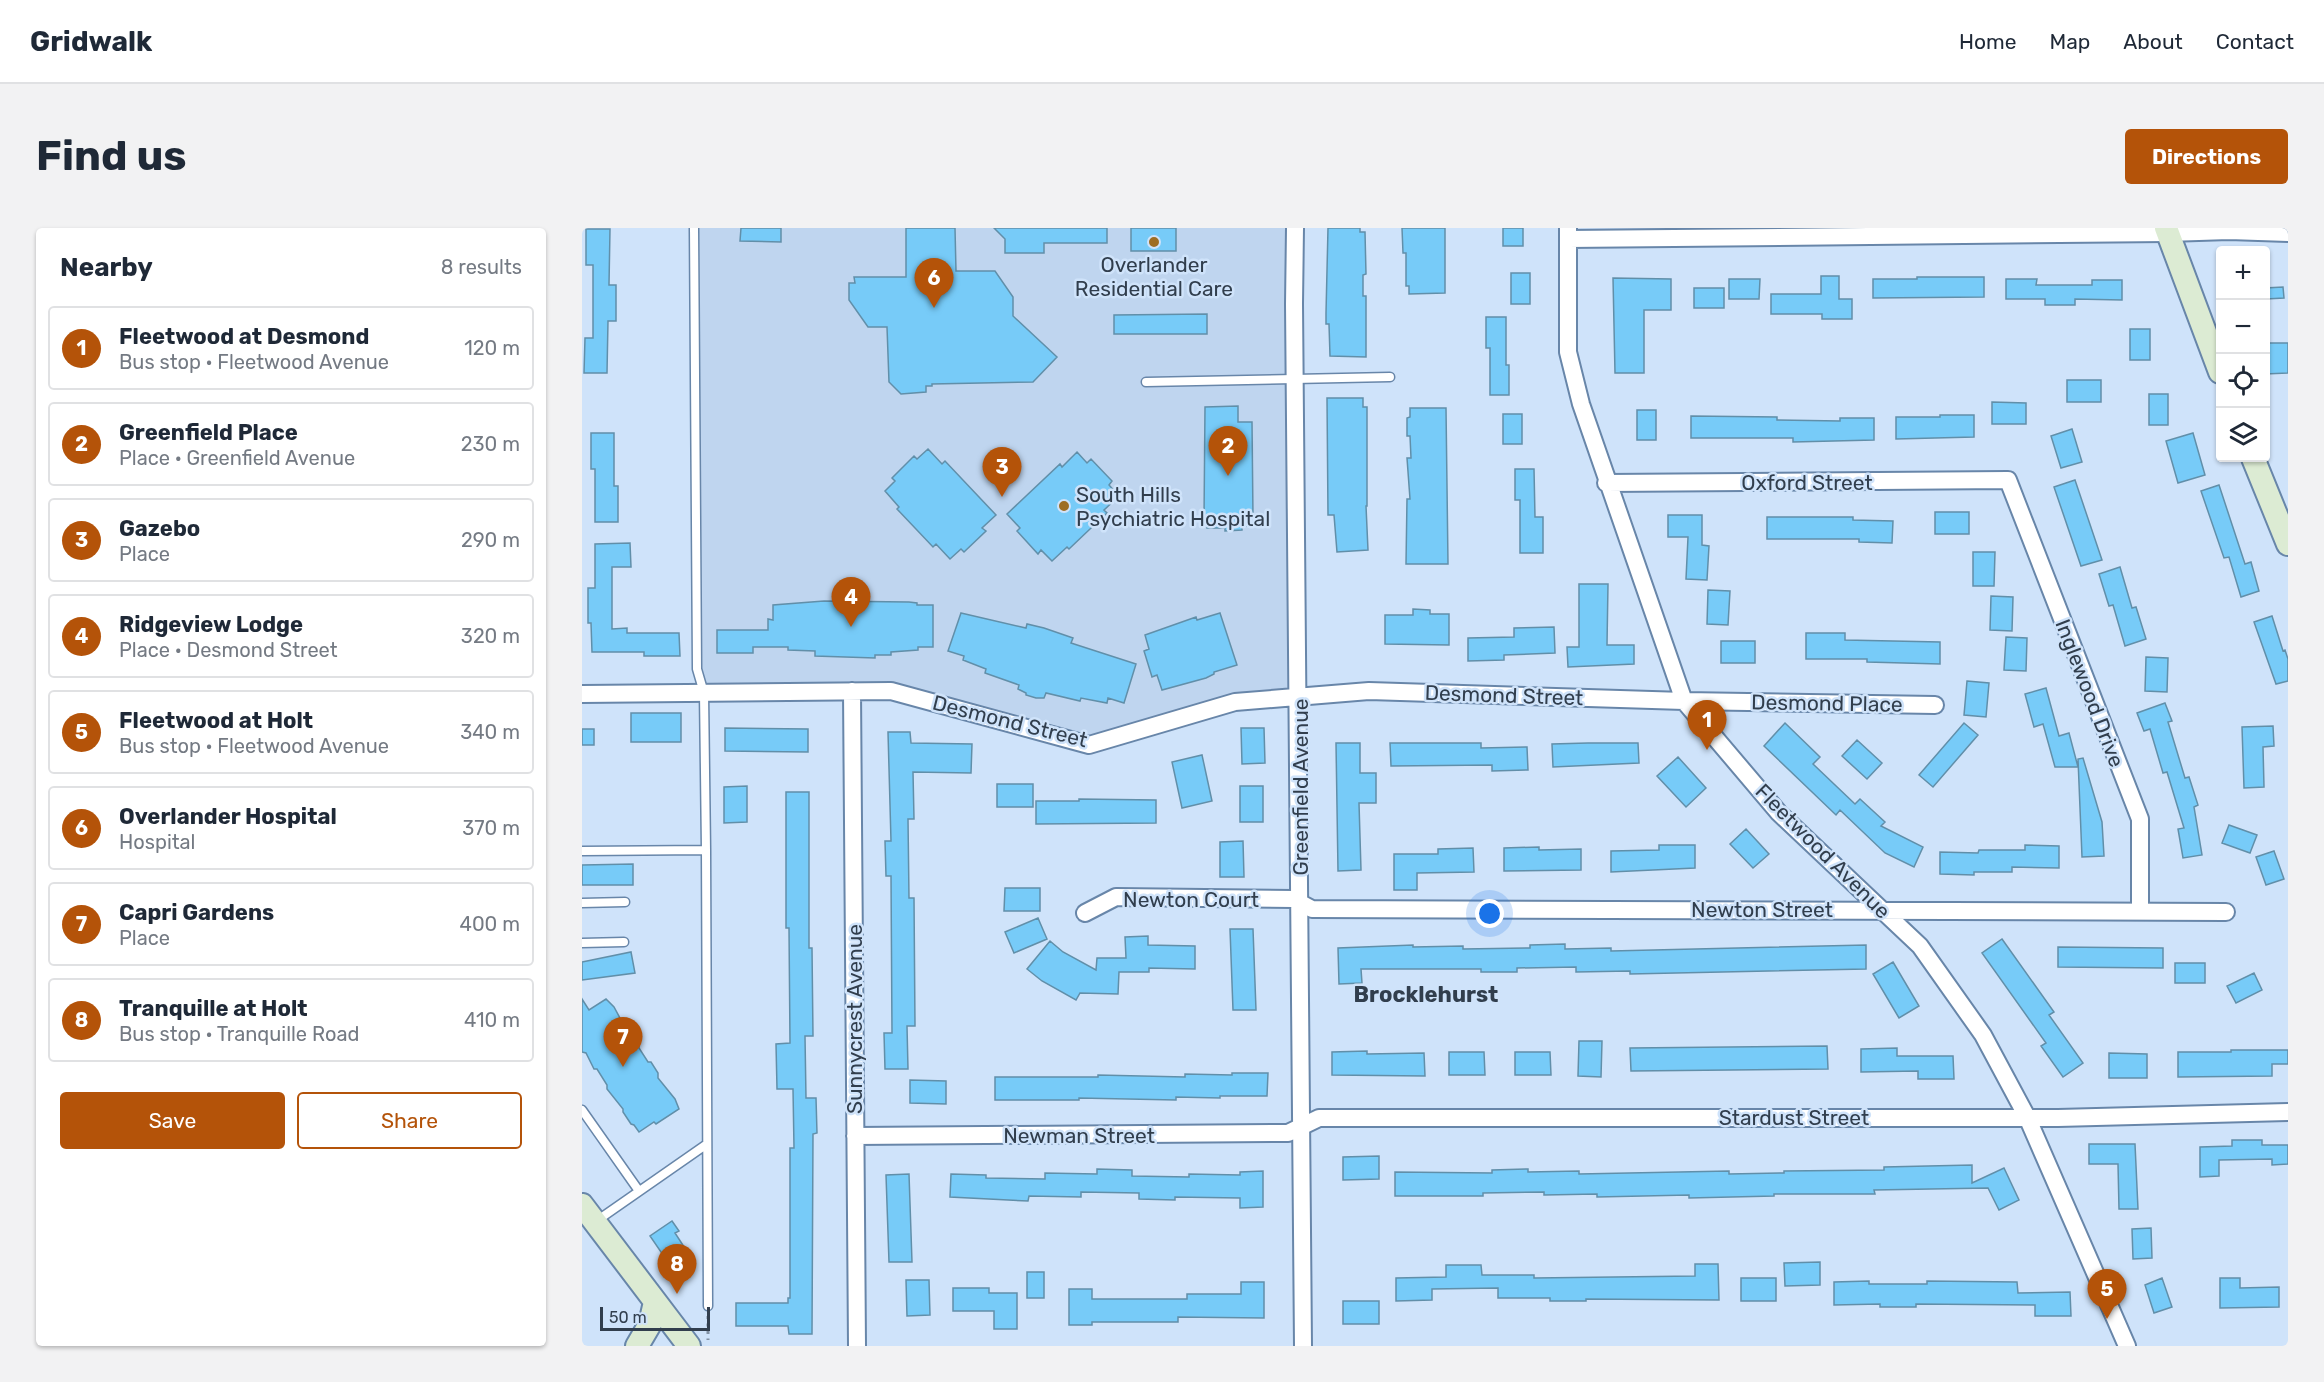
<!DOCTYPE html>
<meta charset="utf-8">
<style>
body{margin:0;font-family:Rubik,sans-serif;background:#f2f2f3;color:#1f2937}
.controls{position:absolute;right:18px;top:18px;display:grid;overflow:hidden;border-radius:6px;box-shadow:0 2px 4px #0004}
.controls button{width:54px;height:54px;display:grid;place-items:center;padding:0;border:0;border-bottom:2px solid #e0e1e3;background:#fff;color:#1f2937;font:30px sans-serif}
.scale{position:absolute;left:18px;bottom:15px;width:110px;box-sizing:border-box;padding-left:6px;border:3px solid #313e4d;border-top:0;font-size:16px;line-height:21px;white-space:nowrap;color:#313e4d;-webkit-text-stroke:4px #cfe3fa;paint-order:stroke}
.you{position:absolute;left:908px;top:686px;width:21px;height:21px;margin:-15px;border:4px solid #fff;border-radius:50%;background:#1a73e8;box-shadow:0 0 0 9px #1a73e833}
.badge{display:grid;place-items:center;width:39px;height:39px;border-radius:50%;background:#b45309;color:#fff;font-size:20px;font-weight:700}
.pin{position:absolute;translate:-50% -50px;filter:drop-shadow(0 2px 3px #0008)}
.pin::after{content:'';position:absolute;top:32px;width:21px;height:18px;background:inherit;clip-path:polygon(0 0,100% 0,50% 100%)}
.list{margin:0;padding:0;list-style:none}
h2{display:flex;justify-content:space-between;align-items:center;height:78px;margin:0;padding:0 24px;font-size:26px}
h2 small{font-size:20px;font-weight:400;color:#747a83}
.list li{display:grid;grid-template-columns:39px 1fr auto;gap:18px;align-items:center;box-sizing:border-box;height:84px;margin:0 12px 12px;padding:0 12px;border:2px solid #e0e1e3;border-radius:6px}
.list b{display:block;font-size:22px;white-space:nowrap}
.list p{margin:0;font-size:20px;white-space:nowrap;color:#747a83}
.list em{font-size:20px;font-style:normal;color:#747a83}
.actions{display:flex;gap:12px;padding:18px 24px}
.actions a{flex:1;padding:14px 0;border:2px solid #b45309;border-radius:6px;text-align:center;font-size:21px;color:#b45309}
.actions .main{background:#b45309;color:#fff}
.icon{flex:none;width:33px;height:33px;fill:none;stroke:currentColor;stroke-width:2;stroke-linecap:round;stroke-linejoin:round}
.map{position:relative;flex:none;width:1706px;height:1118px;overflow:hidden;border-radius:6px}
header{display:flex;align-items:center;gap:36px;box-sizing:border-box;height:84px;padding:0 30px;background:#fff;border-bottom:2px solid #e0e1e3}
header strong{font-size:28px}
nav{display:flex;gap:33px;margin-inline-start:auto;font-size:21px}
.intro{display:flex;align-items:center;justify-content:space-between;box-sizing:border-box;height:144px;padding:0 36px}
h1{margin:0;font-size:42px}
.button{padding:15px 27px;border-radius:6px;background:#b45309;color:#fff;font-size:21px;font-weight:700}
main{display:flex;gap:36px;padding:0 36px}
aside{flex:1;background:#fff;border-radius:6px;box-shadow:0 2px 4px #0004}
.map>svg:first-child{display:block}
</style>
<header>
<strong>Gridwalk</strong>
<nav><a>Home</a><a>Map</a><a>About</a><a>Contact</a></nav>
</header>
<div class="intro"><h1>Find us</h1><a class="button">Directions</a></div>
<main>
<aside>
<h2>Nearby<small>8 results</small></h2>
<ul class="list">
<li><span class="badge">1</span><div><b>Fleetwood at Desmond</b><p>Bus stop · Fleetwood Avenue</p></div><em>120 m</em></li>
<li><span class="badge">2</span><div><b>Greenfield Place</b><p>Place · Greenfield Avenue</p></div><em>230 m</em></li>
<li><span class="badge">3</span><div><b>Gazebo</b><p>Place</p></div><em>290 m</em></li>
<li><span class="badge">4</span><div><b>Ridgeview Lodge</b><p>Place · Desmond Street</p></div><em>320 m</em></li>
<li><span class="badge">5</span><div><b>Fleetwood at Holt</b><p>Bus stop · Fleetwood Avenue</p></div><em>340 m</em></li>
<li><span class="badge">6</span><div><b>Overlander Hospital</b><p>Hospital</p></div><em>370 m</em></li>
<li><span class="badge">7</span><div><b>Capri Gardens</b><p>Place</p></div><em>400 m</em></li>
<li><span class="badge">8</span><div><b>Tranquille at Holt</b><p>Bus stop · Tranquille Road</p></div><em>410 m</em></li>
</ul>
<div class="actions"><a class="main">Save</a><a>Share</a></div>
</aside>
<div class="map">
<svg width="1706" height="1118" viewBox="0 0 1706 1118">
<rect width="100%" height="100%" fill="#cfe3fa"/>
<path fill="#bfd5ef" d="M116,0H714L717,469L653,474L507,517L309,463L122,465L115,441Z"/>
<path fill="#77cbf8" stroke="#618fa9" stroke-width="1.5" d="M159,0H199V14L158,13Z
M324,0H373L374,43H413L431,69V88L475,129L451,154L350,156V158H344V164L319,166L307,154L305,99H286L267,72V55H273L272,49H324Z
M412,0H525V15H462V25H423V11Z
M549,0H594V23H549Z
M746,0H778V4H783L784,46L781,47V68H784V129L748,128L747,96H744V85Z
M820,0H863V65L827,66V58H824V25H821Z
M921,0H941V18H921Z
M4,1H28L27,57H34V93H26L25,145H2L3,110H11V37H4Z
M929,45H948V76H929Z
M1239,48H1257V71H1270V91H1240V86H1189V66H1239Z
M1335,49H1402V69L1291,70V51H1335Z
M1031,50L1089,51V82H1062V145H1033Z
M1147,51H1178L1177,71H1147Z
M1424,51H1455L1454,57H1510V52H1540V72L1493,71V77H1463V71H1424Z
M1701,59L1702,70L1684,71L1683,60Z
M1112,60H1142V80H1112Z
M625,86V106H532V87Z
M904,89H924V137H927V167H908V120H904Z
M1548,101H1568V132H1548Z
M1685,115H1706V145L1683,146Z
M1485,152H1519V174H1485Z
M1567,166H1586V197H1567Z
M745,170H781V179H785V278H784L786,322L755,324L752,287H746Z
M1410,174L1444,175V196H1410Z
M656,178V194H670L671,290H667V298H660V302L643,303V300H625V291L622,292L623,179Z
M828,180H864L866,336H824L825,271H828L825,230H829L828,208H825V190L828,189Z
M1055,182H1074V212H1055Z
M921,186H940V216H921Z
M1358,187H1392V209L1314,211V189H1358Z
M1109,188L1195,189V192L1258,193V190H1292V212L1211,214V210H1109Z
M1490,201L1500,234L1479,240L1469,208Z
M9,205H32V258H36V294H13V241H9Z
M1611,205L1623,247L1596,255L1584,213Z
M346,221L360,236L363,233L414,287L400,300L404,303L382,324L379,321L368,331L354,316L351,319L315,281L317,279L303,263L313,253L310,250L332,228L335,231Z
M495,224L505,235L509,231L530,253L527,257L537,268L522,282L525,285L508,301L487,321L485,319L470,333L459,322L456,326L435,303L438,300L425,286L478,236L480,239Z
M933,241H952L953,289H961V325H938V272H933Z
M1493,252L1520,332L1499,338L1472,259Z
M1637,257L1663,336L1669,334L1677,363L1659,369L1647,329L1642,330L1619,263Z
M1353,284H1387V306H1353Z
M1086,287H1120V317L1127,318L1125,352L1104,351L1106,309H1086Z
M1185,289H1271V292L1311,293L1310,315L1277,314V311H1185Z
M48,315L49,339H30V401L45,400V405H97L98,428H62V424H10L9,395H6V360H13V316Z
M1391,324H1413L1412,358H1391Z
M1538,339L1550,380L1554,379L1564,411L1543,418L1531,377L1527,378L1517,346Z
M997,356H1026L1025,417H1052V436L986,439L985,419H997Z
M1126,362L1148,363L1146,397L1125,396Z
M1409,368L1431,369L1430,403L1408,402Z
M242,373L327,374L335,375V377H351V419H336V422L309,424V427H293V430L233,428V423L206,422V419H171V425H135V402H186V391L191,392V377Z
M831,381L848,382V386H867V417L803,416V387H831Z
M379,385L444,400L445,396L462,400L491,410L489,415L554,436L542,475L526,470L525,475L499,470L498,473L464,465L462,470H454L444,467V465L436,461L437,457L403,445L404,441L381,432L382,428L366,423Z
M638,385L655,437L632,444V446L624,450L580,462L575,447L570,449L562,423L567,421L563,407L614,389L615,392Z
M1690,388L1701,423L1703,422L1706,431V453L1694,456L1672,394Z
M972,399L973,425L922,427V432L886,433V410L932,409V400Z
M1224,405H1263V412L1358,414V436L1285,434V431H1224Z
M1424,409L1445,410L1444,443L1422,442Z
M1139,413H1173V435H1139Z
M1564,429L1586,430L1585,464L1563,463Z
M1385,453L1407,455L1404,489L1382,487Z
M1464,460L1477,508L1487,505L1496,539H1473L1461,496L1452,499L1443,466Z
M1583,475L1590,493L1586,494L1603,550L1607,549L1616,577L1612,579L1620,627L1601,630L1596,601L1602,600L1585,544L1581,545L1568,501L1562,503L1555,485Z
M49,485H99V514H49Z
M1203,495L1238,529L1231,536L1273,576L1278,571L1303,594L1299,598L1341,619L1332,639L1303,625L1258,582L1254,587L1182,518Z
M1382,495L1396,507L1351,559L1337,547Z
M1691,498L1692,518L1681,519L1682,559L1662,560L1660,499Z
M143,500L226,501V524L143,523Z
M659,500H682L683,535L660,536Z
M0,501H12V517H0Z
M306,504H328L329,515L390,516L389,545L331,544L332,591H326L327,670H332L333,798H325L326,841H303L302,805H310L309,648H304L303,613H309Z
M1275,512L1300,535L1285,551L1260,528Z
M754,515H778V545H794V575H777L779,642L756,643Z
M808,515H899V520L945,519L946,542L910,543V537L809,538Z
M1006,515H1056L1057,535L971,539L970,516Z
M620,527L630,573L600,580L590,534Z
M1096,529L1124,560L1104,579L1075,548Z
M1501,530L1520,594L1522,628L1500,629L1496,531Z
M415,556H451V579H415Z
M165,558V594L142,595V559Z
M658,558H681V594H658Z
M204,564H227V720H230L231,808H223L224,870H234L235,905L231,906L230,1106H207L206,1098H154V1075H206V1070H208V920H212L211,861H195L194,816L208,815L207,700H204Z
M497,571L574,572V595L454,596V573H497Z
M1647,597L1675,607L1668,625L1640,615Z
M1164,601L1187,626L1171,640L1148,616Z
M661,613L662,649H638V614Z
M1077,617H1113V640L1029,644V623L1077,622Z
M1443,617L1477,618V640L1430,639V644H1392V647L1358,646V624L1396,625L1397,622H1443Z
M957,619V622L999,621V642L922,643V620Z
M891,620L892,644L835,645V662H812V626H856V621Z
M1692,623L1702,651L1684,657L1674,629Z
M51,636V657H0V637Z
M423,660H458V683H422Z
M456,690L465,711L432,725L423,704Z
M648,701H671L674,782H651Z
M566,708V717L613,718V741L567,740V744H537L536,766L498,765L494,772L460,753L445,741L468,713L481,724L514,742L515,730H544L543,709Z
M1420,711L1472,784L1467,787L1501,835L1481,849L1459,818L1464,815L1400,725Z
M983,716V721L1029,720V723L1284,717V741L1048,746V743L994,744V739L935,740V744H899V741H779L780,755L757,756L756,720L831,717V719L881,718V721L948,720V717Z
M1476,719L1581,720V740L1476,739Z
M49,724L53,745L0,752V734Z
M1311,734L1337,778L1317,790L1291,746Z
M1593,735H1623V755H1593Z
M1672,745L1680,762L1654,775L1645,758Z
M0,771L7,782L24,771L32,779L45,803L49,804L57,816V820L66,834H69L76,845V850L93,871L97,881L74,896L72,894L57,904L52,897L49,896L41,884V881L25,861V857L15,841H12L4,825L0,824Z
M997,813H1020L1019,849L996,848Z
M1245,818L1246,841L1049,843L1048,820Z
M1315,820V828H1371L1372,851H1336V843L1279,844V821Z
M1649,822H1706V836H1690V848L1596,849V824H1649Z
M785,823V826L842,825L843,848L750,847V824Z
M867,824H902L903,847H867Z
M933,824H968L969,847H933Z
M1527,825L1565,826V850H1527Z
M650,845H686L685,868H638V870L594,869V872L497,870V872H413V849H516V847L603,849V846L650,847Z
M328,852L364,853V876L328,875Z
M1650,912H1680V917H1706V936L1690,937V931L1637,932V948L1618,949V919L1650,918Z
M1507,916H1553L1556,981H1537L1536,936H1507Z
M797,928V951L761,952V929Z
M1390,937V955L1422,940L1437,972L1417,982L1406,960L1292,962L1293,966H1192V968L1107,970V967L1015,969V966L962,967V964L901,965V968H813V944L910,945V942L946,941V944L997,943V946L1147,943V946L1202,945V943L1302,942V939Z
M515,941L550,942V948L607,949V946L658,947V944L681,943V979L658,980V970L593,969V972L557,971V965L499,964V969L447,968L446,973L368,969L369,946L404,947V950L463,951V945L515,946Z
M327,946L330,1034H307L304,947Z
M90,993L97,1003L93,1005L110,1031L92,1043L68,1008Z
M1569,1000L1570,1030L1551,1031L1550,1001Z
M1238,1034V1057L1203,1058L1202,1035Z
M1113,1036H1136L1137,1072L1004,1071V1073H968V1070H916V1060L850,1061V1072L814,1073V1050L864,1049V1037H899L900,1047H952V1050L1113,1048Z
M445,1044H462V1070H445Z
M1159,1050H1194V1073H1159Z
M1580,1050L1590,1079L1572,1085L1563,1057Z
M1638,1050H1658V1060L1697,1059V1079L1638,1080Z
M324,1052H347L348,1087L325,1088Z
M1287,1053V1056H1345V1053L1435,1054L1436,1065L1488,1064L1489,1088H1453V1077L1334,1076V1079H1298V1076L1252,1077V1054Z
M659,1054H682V1090L596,1089V1094H510V1097H487V1061H510V1071H605V1066H659Z
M371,1060H407V1065H435V1101H412V1083H371Z
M761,1073H797V1096H761Z"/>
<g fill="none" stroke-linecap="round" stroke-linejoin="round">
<g stroke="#6886a9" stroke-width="11">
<path id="lane" d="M564,154L808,149
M124,622L126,1078
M0,623L124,622L122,465L115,441L112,0
M0,675L43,674
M0,715L42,714
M0,882L57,963
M13,994L125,916"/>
</g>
<g stroke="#6886a9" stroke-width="20">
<path id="street" d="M713,0L712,76L721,1118
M986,0V124L999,176L1102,473L1197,585L1338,718L1401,807L1445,889L1545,1118
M986,11L1586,5L1647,3L1706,5
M1024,255L1426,252L1558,591V683
M270,463L275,1118
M0,466L309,463L507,517L653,474L787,463L1102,473L1353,477
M503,685L534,669L711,671L730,681L1644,684
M273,908L706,905L737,890H1476L1706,884"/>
</g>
<g stroke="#6886a9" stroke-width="26">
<path id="secondary" d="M1584,0L1638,144
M1671,230L1706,316
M0,977L107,1118
M55,1118L68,1096L73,1074"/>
</g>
<path stroke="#8191a4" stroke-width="3" stroke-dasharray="3 4.5" stroke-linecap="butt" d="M126,1088V1112"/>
<use href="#lane" stroke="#fff" stroke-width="8"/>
<use href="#street" stroke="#fff" stroke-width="16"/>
<use href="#secondary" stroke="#dcebd3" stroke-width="22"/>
</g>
<g fill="#9e6d22" stroke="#cfe3fa" stroke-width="2">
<circle cx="572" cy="14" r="6"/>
<circle cx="482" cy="278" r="6"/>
</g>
<g text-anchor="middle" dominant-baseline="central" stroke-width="5" stroke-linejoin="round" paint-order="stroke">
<g font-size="21" fill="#313e4d" stroke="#cfe3fa">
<text x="572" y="36">Overlander<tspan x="572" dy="24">Residential Care</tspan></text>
<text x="494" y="266" text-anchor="start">South Hills<tspan x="494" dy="24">Psychiatric Hospital</tspan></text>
</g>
<g font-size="21" fill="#313e4d" stroke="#cfe3fa">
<text x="1225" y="254">Oxford Street</text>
<text transform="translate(1508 465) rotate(69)">Inglewood Drive</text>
<text transform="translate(922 467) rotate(2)">Desmond Street</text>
<text transform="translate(1245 475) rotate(1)">Desmond Place</text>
<text transform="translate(428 493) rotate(14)">Desmond Street</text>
<text transform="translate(718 559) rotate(-90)">Greenfield Avenue</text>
<text transform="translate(1241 623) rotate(45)">Fleetwood Avenue</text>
<text x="609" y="671">Newton Court</text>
<text x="1180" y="681">Newton Street</text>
<text transform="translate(272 791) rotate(-90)">Sunnycrest Avenue</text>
<text x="1212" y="889">Stardust Street</text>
<text x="497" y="907">Newman Street</text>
</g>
<g font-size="22" font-weight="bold" fill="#313e4d" stroke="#cfe3fa">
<text x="844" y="766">Brocklehurst</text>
</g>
</g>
</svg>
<div class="controls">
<button>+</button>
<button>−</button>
<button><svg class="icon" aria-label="locate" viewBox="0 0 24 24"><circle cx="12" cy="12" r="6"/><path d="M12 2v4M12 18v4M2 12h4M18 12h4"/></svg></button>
<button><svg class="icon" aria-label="layers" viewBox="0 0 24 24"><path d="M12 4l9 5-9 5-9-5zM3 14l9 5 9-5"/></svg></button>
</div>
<div class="scale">50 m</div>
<div class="you"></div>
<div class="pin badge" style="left:1125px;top:522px">1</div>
<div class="pin badge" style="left:646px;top:248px">2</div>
<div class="pin badge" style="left:420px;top:269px">3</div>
<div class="pin badge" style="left:269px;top:399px">4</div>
<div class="pin badge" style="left:1525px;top:1091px">5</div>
<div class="pin badge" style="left:352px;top:80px">6</div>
<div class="pin badge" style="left:41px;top:839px">7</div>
<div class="pin badge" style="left:95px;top:1066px">8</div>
</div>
</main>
